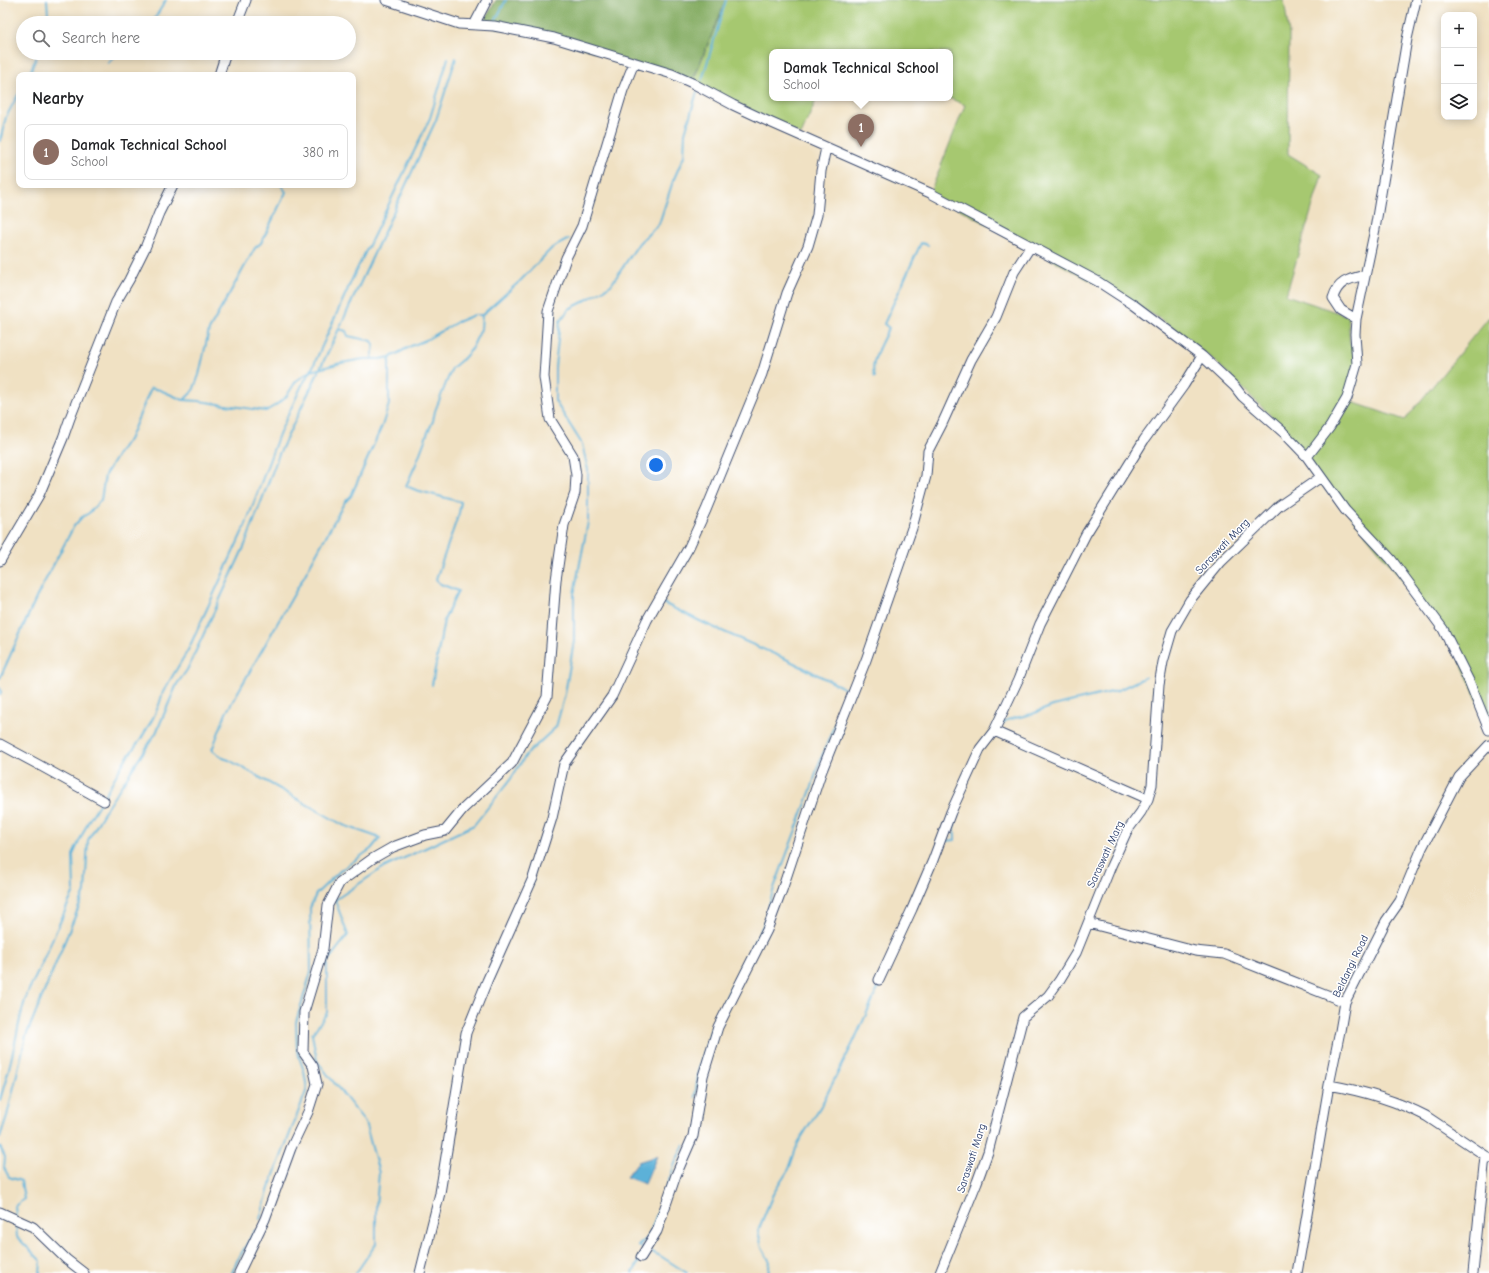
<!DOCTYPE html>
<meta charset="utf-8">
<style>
:root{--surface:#fff;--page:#f6f6f6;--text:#202124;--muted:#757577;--line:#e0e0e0;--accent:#1a73e8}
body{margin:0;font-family:"Comic Neue",sans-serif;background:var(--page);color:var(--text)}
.controls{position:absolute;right:12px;top:12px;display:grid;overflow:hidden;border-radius:8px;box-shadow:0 2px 10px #0003}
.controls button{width:36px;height:36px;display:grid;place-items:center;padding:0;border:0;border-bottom:1px solid var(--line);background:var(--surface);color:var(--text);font:20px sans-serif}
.you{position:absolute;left:656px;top:465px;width:14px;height:14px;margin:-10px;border:3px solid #fff;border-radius:50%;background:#1a73e8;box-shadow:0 0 0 6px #1a73e833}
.badge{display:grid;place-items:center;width:26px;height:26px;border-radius:50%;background:var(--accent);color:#fff;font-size:13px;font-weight:700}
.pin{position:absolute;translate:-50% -33px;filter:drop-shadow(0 1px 2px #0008)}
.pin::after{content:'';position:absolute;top:21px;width:14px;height:12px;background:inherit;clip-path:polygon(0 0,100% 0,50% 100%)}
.popup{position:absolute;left:769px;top:49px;width:184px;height:52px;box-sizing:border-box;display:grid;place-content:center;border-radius:8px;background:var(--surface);filter:drop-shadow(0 1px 3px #0005);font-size:13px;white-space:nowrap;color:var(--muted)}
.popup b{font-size:15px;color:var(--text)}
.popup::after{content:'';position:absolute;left:50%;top:100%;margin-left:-8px;border:8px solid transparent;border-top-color:var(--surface)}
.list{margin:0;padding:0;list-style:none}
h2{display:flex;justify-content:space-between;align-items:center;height:52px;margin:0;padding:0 16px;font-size:17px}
h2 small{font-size:13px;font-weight:400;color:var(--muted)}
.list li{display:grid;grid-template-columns:26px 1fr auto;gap:12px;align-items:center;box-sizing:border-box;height:56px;margin:0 8px 8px;padding:0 8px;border:1px solid var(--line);border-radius:8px}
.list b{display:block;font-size:15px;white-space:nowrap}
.list p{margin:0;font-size:13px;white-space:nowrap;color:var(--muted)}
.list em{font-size:13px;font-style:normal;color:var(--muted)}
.icon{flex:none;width:22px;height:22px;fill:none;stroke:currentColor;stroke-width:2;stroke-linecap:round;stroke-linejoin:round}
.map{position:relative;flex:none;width:1489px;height:1273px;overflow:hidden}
.search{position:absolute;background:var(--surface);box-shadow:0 2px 10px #0003;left:16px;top:16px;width:340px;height:44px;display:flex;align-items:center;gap:10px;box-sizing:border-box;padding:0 14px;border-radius:22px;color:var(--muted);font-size:15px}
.panel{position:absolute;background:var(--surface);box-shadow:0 2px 10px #0003;left:16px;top:72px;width:340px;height:116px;border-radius:8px}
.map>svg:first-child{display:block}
.green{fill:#a6c870;stroke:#607c67}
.forest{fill:#84ac62;stroke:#506e60}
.water{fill:#5bb1d8;stroke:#3b709b}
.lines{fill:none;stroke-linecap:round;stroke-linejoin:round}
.stream{stroke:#5bb1d8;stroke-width:2}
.minor-casing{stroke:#3b4a6d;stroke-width:11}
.minor{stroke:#fff;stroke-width:9}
.labels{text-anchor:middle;stroke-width:3;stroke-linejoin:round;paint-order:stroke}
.street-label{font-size:11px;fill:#1b2f5e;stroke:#fff}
</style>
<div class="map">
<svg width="1489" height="1273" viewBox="0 0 1489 1273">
<rect width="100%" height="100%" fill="#fff"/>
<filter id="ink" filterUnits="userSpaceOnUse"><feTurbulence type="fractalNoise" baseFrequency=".025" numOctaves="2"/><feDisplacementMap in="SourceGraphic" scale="8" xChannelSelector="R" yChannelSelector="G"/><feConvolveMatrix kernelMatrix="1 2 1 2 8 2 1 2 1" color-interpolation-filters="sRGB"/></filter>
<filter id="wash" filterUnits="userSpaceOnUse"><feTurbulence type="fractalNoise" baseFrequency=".012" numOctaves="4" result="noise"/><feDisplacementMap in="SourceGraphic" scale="16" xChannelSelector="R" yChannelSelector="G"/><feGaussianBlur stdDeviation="0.9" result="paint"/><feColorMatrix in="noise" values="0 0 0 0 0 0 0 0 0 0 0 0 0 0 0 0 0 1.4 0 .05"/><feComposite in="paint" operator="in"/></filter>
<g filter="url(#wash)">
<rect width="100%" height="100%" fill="#f0e1c3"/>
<!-- green -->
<path class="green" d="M 726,0 L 1284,0 L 1289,34 L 1288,154 L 1322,175 L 1286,295 L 1348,316 L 1350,345 L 1362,349 L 1349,401 L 1405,420 L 1489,317 L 1489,727 L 1452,642 L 1271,416 L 1215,361 L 1159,318 L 930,193 L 965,105 L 949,98 L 950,98 L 950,52 L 772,52 L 772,98 L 817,98 L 801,135 L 693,82 Z"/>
<!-- forest -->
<path class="forest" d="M 496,0 L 726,0 L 692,82 L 554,39 L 482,25 Z"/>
<!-- water -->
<path class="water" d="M 657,1156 L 645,1184 L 626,1177 L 638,1162 Z"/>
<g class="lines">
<!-- stream -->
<path class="stream" d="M 47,0 L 48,14 L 47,23
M 496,19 L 506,0
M 152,23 L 166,0
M 108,63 L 118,53
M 29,75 L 38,53
M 702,80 L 726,0
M 0,141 L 6,117 L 19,93
M 372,358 L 374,345 L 372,341 L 348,336 L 346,331 L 339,329 L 436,120 L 456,58
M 875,377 C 868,365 883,339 889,328 L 884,324 L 921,243 L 928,245
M 184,400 L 193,391 L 199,375 L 209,330 L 255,248 L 261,243 L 286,192 L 281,185
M 661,602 L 706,624 L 788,660 L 840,686 L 848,691 L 818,766 L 812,787 L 774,888 L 763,926 L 741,966 L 711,1030 L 699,1068 L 695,1097
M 0,678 L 37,596 L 74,526 L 82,517 L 89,513 L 101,500 L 105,475 L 123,446 L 129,440 L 151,388 L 160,390 L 183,400 L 199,401 L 266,411 L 276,405 L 286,397 L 296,381 L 311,371 L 341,363 L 364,359 L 380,359 L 391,357 L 411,346 L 426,340 L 457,322 L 474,315 L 482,315 L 520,281 L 552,248 L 569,239
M 432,685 L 444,620 L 458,591 L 438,583 L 436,579 L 459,513 L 461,502 L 416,490 L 406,486 L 416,464 L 428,432 L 433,421 L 435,411 L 452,368 L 464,358 L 471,350 L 481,329 L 482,315
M 0,688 L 1,692 L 0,695
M 1002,724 L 1007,720 L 1032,714 L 1053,706 L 1116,691 L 1146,677
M 103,798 L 125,760 L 141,739 L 152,720 L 159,705 L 163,692 L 188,650 L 246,524 L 279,434 L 302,385 L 311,371 L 354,275 L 376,231 L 430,118 L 448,58
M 943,841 L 955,840 L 954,815
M 0,1100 C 6,1081 11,1062 15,1043 C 20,1020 23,998 35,978 L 74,891 L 73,855 L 89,820 L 101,801
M 0,1137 L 7,1116 L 26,1036 L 85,892 L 88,840 L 106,809 L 156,733 L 177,684 L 187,670 L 245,545 L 279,454 L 339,329
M 0,1147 L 5,1157 L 4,1168 L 9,1177 L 21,1181 L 24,1199 L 15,1206 L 16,1216
M 260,1219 L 269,1188 L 307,1089 L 304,1071 L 297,1051 L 296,1022 L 311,972 L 310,908 L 316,894 L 341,870 L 371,849 L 380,838 L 343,825 L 229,760 L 223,758 L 212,750 L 226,713 L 302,580 L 344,503 L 351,496 L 382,426 L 389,404 L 389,363 L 391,357
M 16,1222 L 17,1237 L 41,1261 L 40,1273
M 644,1248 L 638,1246 L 649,1236 L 676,1161 L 684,1145
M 648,1250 L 662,1257 L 687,1273
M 232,1273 L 237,1261 L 255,1230
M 356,1273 L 376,1244 L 376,1206 L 379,1173 L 365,1122 L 317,1061 L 312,1034 L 327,1013 L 327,962 L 348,935 L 335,900 L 381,869 L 474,825 L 510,780 L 526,755 L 556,727 L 565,694 L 574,641 L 574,594 L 588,522 L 588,470 L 582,444 L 555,401 L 555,367 L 560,321 L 569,309 L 583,302 L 611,285 L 639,243 L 659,224 L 673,181 L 684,156 L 685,133 L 697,92
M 633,1273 L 640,1259
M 768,1273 L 770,1262 L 762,1248 L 758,1231 L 773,1194 L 789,1169 L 798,1143 L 822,1104 L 853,1043 L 881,982"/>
</g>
</g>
<g filter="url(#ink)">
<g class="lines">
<!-- minor casing -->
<g class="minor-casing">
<path id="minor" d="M 386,0 L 459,24 L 494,26 L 554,38 L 672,74 L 692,83 L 733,105 L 765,120 L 930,193 L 1097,281 L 1134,305 L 1202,356 L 1235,387 L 1242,396 L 1283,432 L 1307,457 L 1345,510 L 1391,559 L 1443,629 L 1469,681 L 1489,730
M 237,23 L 246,0
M 474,25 L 487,0
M 219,75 L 226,53
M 1356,319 L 1341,310 L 1333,298 C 1338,281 1349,279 1365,275
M 1307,457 L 1330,427 L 1347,398 L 1357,364 L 1355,334 L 1356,319 L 1375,229 L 1407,39 L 1416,0
M 0,561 L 39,495 L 63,438 L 70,418 L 116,302 L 129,280 L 145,248 L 159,213 L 173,185
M 994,731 L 1148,799
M 0,744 L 39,765 L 104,801
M 1088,923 L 1195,951 L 1224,954 L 1345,1002
M 879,980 L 912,909 L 933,860 L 951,812 L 980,749 L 994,731 L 1018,680 L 1040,624 L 1086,534 L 1144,440 L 1184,385 L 1202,356
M 1329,1085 C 1363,1091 1395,1100 1426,1116 L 1489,1158
M 0,1212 L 33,1227 L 66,1259 L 84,1273
M 641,1257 L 657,1231 L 676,1175 L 693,1136 L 703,1076 L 718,1027 L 767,930 L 782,890 L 821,773 L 866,660 L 912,528 L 926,476 L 928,451 L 942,424 L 971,360 L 996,317 L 1014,272 L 1031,246
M 239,1273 L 265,1219 L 291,1148 L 308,1112 L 317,1084 L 313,1066 L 303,1052 L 304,1012 L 323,949 L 328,905 L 340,882 L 372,859 L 393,847 L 425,835 L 445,831 L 463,809 L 512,763 L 547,697 L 556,580 L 564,525 L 575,493 L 576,475 L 573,456 L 550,419 L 544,377 L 548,311 L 566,258 L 582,226 L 623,90 L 634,63
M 420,1273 L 440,1193 L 466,1033 L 487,981 L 533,878 L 552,818 L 564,764 L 612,696 L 647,620 L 689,547 L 706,510 L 762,374 L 787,293 L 808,246 L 817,215 L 821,171 L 826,148
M 940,1273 L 977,1182 L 988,1152 L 1023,1017 L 1048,996 L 1059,981 L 1076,953 L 1111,866 L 1127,831 L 1141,812 L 1148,799 L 1152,785 L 1159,685 L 1163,662 L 1172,631 L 1190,600 L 1221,562 L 1279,506 L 1321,477
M 1297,1273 L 1329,1085 L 1340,1031 L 1345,1002 L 1386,921 L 1400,901 L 1422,848 L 1459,777 L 1489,745
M 1473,1273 L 1485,1156"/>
</g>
<!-- minor -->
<use href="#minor" class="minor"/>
</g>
</g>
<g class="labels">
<!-- street labels -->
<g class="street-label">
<text transform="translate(1222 546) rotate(-46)" y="4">Saraswati Marg</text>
<text transform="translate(1105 854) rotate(-65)" y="4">Saraswati Marg</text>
<text transform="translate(1350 966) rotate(-64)" y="4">Beldangi Road</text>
<text transform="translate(971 1158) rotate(-72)" y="4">Saraswati Marg</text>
</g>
</g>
</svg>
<div class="controls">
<button>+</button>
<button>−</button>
<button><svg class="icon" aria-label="layers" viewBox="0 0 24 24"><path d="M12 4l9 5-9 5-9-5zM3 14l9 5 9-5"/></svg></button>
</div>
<div class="you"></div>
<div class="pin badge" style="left:861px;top:147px;background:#8d6e63">1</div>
<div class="popup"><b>Damak Technical School</b>School</div>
<div class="search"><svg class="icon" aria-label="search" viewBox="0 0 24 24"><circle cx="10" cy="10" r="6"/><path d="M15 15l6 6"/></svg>Search here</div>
<section class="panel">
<h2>Nearby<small></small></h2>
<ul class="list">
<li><span class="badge" style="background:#8d6e63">1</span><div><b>Damak Technical School</b><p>School</p></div><em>380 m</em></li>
</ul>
</section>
</div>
